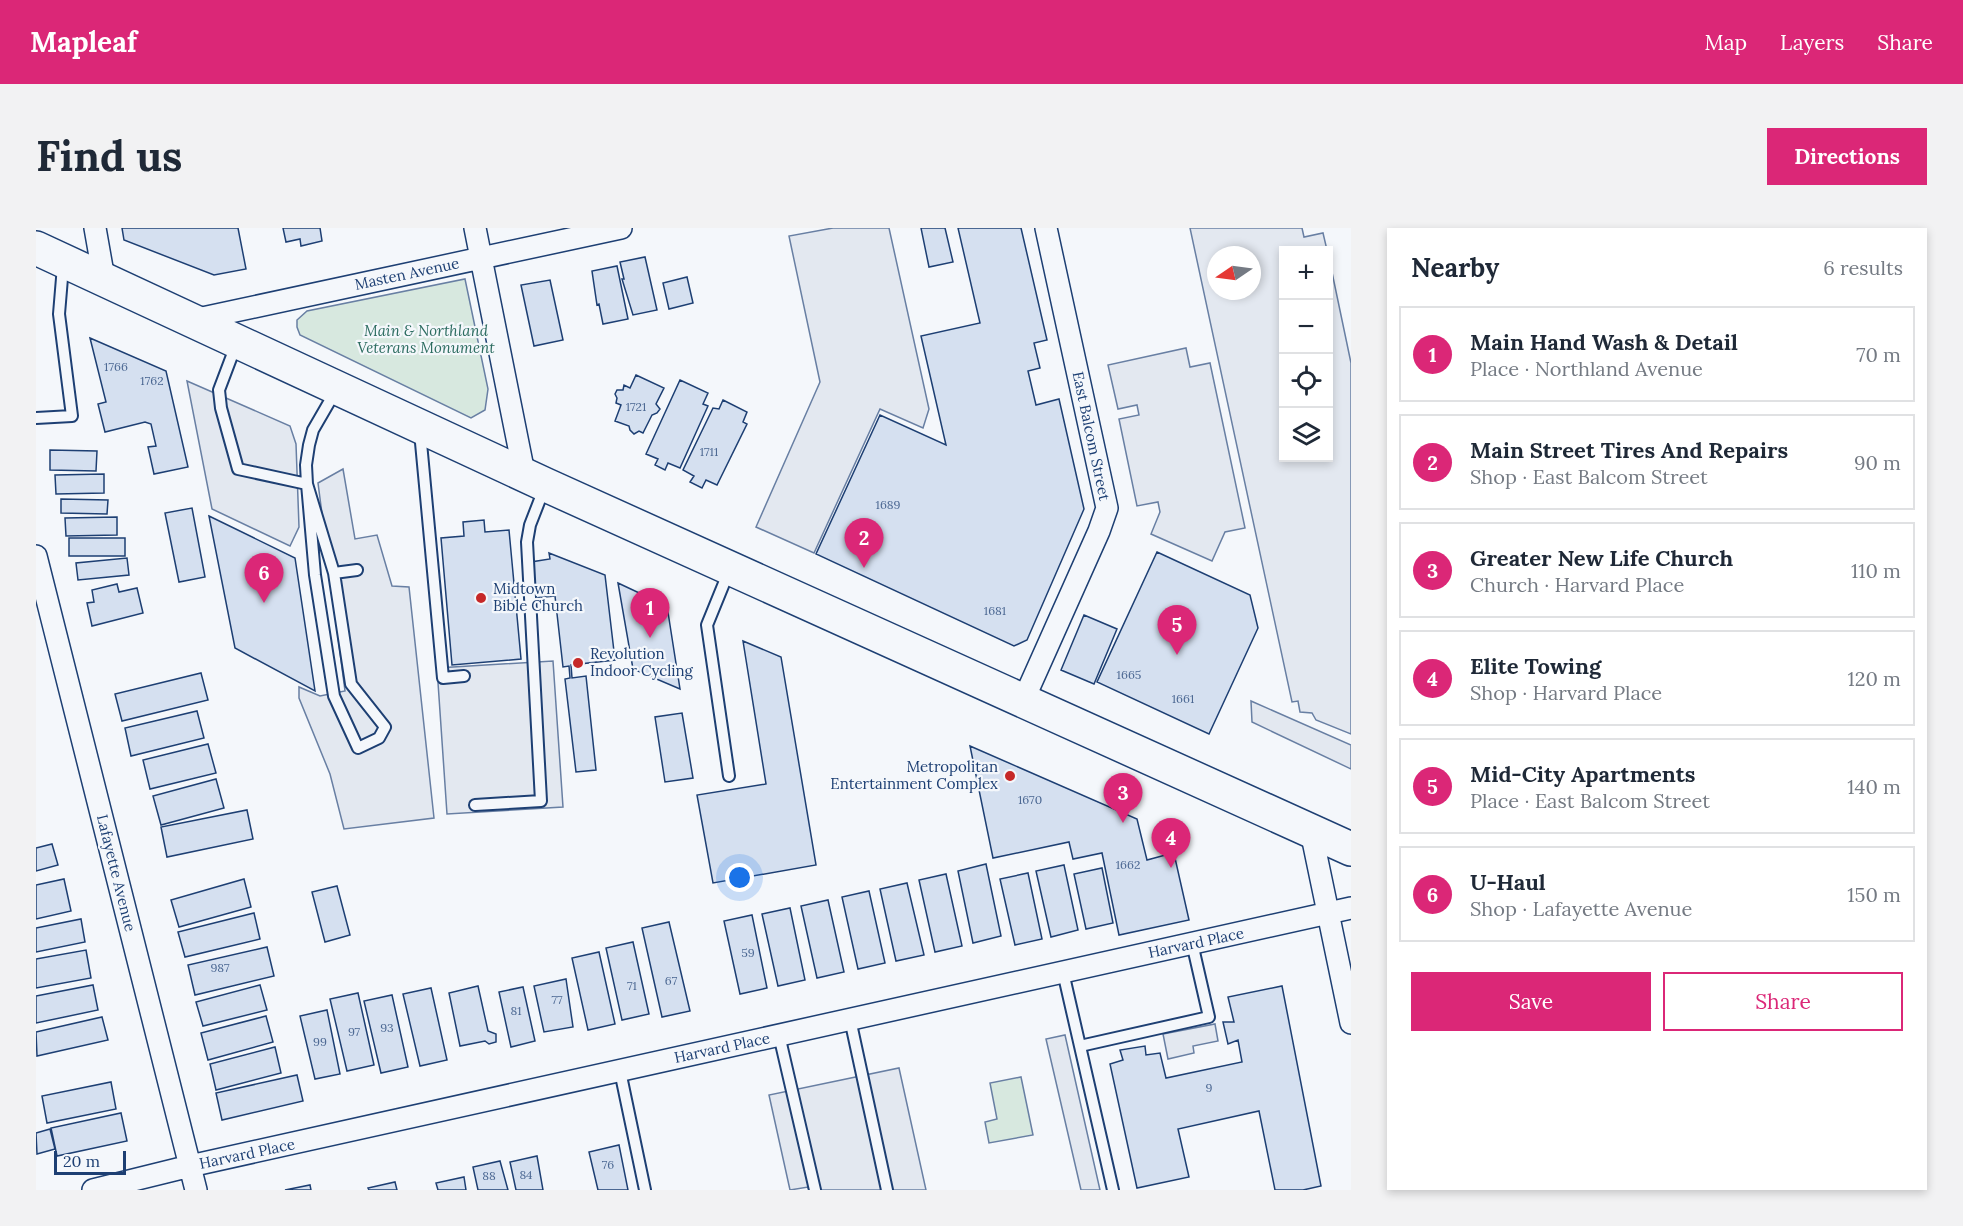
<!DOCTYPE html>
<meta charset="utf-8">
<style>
:root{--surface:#fff;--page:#f2f2f3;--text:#1f2937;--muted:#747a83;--line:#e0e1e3;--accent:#db2777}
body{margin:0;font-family:Lora,serif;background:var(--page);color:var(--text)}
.controls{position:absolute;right:18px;top:18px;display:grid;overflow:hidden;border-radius:0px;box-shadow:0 3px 9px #0003}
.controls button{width:54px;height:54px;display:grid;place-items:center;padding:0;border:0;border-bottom:2px solid var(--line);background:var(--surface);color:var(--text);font:30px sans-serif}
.compass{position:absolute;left:1171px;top:18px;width:54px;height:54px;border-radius:50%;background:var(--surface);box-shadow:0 3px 9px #0003;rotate:257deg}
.scale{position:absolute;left:18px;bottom:15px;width:72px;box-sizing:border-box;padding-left:6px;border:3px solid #1d3f73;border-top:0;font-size:16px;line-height:21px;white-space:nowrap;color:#1d3f73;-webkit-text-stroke:4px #f4f7fb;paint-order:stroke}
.you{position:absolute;left:704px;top:650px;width:21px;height:21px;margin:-15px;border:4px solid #fff;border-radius:50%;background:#1a73e8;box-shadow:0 0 0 9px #1a73e833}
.badge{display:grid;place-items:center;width:39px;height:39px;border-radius:50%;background:var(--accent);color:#fff;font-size:20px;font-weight:700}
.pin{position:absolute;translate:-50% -50px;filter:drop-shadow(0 2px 3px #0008)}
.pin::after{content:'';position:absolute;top:32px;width:21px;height:18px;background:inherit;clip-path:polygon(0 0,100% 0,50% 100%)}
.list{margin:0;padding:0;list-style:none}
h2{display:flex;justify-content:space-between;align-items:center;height:78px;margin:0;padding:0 24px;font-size:26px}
h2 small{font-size:20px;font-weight:400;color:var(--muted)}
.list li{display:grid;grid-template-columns:39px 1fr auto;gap:18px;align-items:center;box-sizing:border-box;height:96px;margin:0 12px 12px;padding:0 12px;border:2px solid var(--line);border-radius:0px}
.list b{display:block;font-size:22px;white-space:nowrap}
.list p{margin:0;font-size:20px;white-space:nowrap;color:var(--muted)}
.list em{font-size:20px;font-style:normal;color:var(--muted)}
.actions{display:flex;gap:12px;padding:18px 24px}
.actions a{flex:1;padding:14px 0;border:2px solid var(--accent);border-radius:0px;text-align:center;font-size:21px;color:var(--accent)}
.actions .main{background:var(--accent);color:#fff}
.icon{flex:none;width:33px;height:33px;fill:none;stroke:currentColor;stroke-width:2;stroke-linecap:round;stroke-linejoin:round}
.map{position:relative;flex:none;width:1315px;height:962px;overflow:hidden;border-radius:0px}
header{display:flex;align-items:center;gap:36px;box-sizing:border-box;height:84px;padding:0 30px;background:var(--accent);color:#fff}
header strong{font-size:28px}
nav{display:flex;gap:33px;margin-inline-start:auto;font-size:21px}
.intro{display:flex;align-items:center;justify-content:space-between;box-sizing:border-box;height:144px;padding:0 36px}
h1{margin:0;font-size:42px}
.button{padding:15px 27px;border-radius:0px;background:var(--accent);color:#fff;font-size:21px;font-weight:700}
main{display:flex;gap:36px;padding:0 36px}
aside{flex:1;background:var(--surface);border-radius:0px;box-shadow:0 3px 9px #0003}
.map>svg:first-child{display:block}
.green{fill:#d7e8df;stroke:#687fa3;stroke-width:1.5}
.parking{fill:#e3e8f0;stroke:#687fa3;stroke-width:1.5;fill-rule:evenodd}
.building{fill:#d5e0f0;stroke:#1d3f73;stroke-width:1.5}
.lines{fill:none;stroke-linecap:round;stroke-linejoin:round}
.service-casing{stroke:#1d3f73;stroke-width:14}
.minor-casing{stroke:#1d3f73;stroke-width:24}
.primary-casing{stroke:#1d3f73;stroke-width:36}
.service{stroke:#f4f7fb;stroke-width:10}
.minor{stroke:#f4f7fb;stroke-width:21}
.primary{stroke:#f4f7fb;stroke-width:33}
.poi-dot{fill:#c62828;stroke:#f4f7fb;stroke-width:2}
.labels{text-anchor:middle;stroke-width:4.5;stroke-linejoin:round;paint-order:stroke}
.number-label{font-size:12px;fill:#4b6792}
.street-label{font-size:15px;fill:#1d3f73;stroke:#f4f7fb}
.park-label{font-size:15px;font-style:italic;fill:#2c6c60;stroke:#f4f7fb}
.poi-label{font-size:15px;fill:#1d3f73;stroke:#f4f7fb;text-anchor:start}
</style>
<header>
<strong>Mapleaf</strong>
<nav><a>Map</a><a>Layers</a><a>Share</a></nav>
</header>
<div class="intro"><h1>Find us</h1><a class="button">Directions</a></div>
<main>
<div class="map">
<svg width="1315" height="962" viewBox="0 0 1315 962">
<rect width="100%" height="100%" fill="#f4f7fb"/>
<!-- green -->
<path class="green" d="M 429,51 L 452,161 L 449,182 L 435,190 L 264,107 L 261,99 L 261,92 L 271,83 Z
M 985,849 L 997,907 L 953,915 L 949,894 L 961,891 L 954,855 Z"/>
<!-- parking -->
<path class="parking" d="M 797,0 L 853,0 L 893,181 L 887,200 L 844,181 L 778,325 L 720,299 L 784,154 L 753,8 Z
M 1154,0 L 1266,0 L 1268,9 L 1287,5 L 1291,22 L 1248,22 L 1248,230 L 1292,230 L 1293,30 L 1315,135 L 1315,506 L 1280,492 L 1276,485 L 1264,484 L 1262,473 L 1256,474 ZM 1180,27 L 1216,27 L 1216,63 L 1180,63 Z
M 1150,120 L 1154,139 L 1174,135 L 1209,300 L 1189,304 L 1176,333 L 1115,306 L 1124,284 L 1122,274 L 1101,278 L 1083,191 L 1103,187 L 1101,177 L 1082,181 L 1072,137 Z
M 151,153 L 254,198 L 260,216 L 263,299 L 254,318 L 176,281 Z
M 307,241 L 319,311 L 341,307 L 356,358 L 373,359 L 398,590 L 308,601 L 294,546 L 263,470 L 263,459 L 284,468 L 309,463 L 282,255 Z
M 517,433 L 527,579 L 411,586 L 401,440 Z
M 1215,473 L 1315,517 L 1315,541 L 1216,494 Z
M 1179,796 L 1182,813 L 1157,818 L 1158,825 L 1132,831 L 1127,806 Z
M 1029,807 L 1064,962 L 1045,962 L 1010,811 Z
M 863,840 L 890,962 L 773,962 L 772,959 L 754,962 L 733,867 Z"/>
<!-- building -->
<path class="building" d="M 86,0 L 202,0 L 210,41 L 178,47 L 88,12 Z
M 247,0 L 284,0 L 286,13 L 265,18 L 264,11 L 250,14 Z
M 885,0 L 909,0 L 917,34 L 893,39 Z
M 922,0 L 985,0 L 1011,112 L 998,115 L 1004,140 L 992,143 L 1000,177 L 1023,171 L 1048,281 L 991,412 L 978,418 L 780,326 L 844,187 L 910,217 L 885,108 L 944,95 Z
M 609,29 L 621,82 L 597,87 L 586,51 L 588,51 L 584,34 Z
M 581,38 L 592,91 L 567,96 L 563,76 L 561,77 L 556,43 Z
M 651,49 L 657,75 L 633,81 L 627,55 Z
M 514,52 L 527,112 L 498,118 L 485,57 Z
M 54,110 L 130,143 L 152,239 L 118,246 L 112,219 L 120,218 L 115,196 L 109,194 L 69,204 L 62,176 L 70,174 Z
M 600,147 L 628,160 L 620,176 L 624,181 L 621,185 L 616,187 L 607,205 L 603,203 L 598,206 L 594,202 L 593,198 L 579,193 L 585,177 L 580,175 L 581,170 L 579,166 L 581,162 L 587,162 L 588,157 L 594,160 Z
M 644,152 L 672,165 L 667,176 L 672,178 L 644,240 L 632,235 L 629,242 L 619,237 L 622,231 L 610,226 Z
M 687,172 L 711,184 L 707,194 L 711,196 L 681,257 L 670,252 L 666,260 L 654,254 L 658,248 L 647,242 L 677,180 L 683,181 Z
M 14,222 L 61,223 L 60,243 L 14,242 Z
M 68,246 L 68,265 L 20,266 L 19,247 Z
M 25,271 L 72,272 L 71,286 L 25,285 Z
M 156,280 L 169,349 L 143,354 L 129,285 Z
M 173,288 L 259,330 L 279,463 L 199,420 Z
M 81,289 L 81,307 L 30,308 L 29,290 Z
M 448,292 L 449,304 L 473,302 L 485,431 L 416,437 L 405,310 L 428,308 L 427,294 Z
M 33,310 L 89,310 L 89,328 L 33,328 Z
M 1121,324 L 1214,367 L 1222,400 L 1173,506 L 1061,454 Z
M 513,325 L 569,347 L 579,432 L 535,437 L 536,450 L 550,448 L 560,542 L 540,544 L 529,451 L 534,450 L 533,438 L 527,439 L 519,368 L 499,370 L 495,334 L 514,331 Z
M 91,330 L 93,347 L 42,352 L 40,335 Z
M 582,355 L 631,378 L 644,461 L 597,441 Z
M 81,356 L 83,364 L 101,360 L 107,385 L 56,398 L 51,375 L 58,374 L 56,362 Z
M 1048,387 L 1081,401 L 1058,456 L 1025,442 Z
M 707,413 L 745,429 L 780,637 L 677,655 L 661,567 L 730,556 Z
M 165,445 L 172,472 L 86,493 L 79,466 Z
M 161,483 L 168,510 L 95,528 L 89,500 Z
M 646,485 L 657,550 L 629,554 L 619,489 Z
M 172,516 L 180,545 L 114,561 L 107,532 Z
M 934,518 L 1101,591 L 1111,632 L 1133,626 L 1139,630 L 1153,692 L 1083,707 L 1066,625 L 1037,631 L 1033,614 L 957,630 Z
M 180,551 L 188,580 L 125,597 L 117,568 Z
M 211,582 L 217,611 L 131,629 L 125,599 Z
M 16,616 L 22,637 L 0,643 L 0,620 Z
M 950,636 L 965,708 L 937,715 L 922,643 Z
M 1028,637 L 1042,702 L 1015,709 L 1000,643 Z
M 1066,640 L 1077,695 L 1050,701 L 1038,646 Z
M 992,645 L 1006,711 L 979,717 L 964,651 Z
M 910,646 L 926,718 L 899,724 L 883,652 Z
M 28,651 L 35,683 L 0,691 L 0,657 Z
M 208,651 L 215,679 L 143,699 L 135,672 Z
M 871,655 L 888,727 L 860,733 L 844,661 Z
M 301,658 L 314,707 L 289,714 L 276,664 Z
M 833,663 L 849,735 L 822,741 L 806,669 Z
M 792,672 L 808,744 L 781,750 L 765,678 Z
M 754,680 L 769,752 L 742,758 L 726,686 Z
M 218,685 L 224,711 L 149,729 L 142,704 Z
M 716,687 L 731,760 L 704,766 L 688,693 Z
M 45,691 L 49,714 L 0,724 L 0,700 Z
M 633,694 L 654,783 L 626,789 L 606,700 Z
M 597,714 L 613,786 L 586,792 L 570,720 Z
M 231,719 L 238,748 L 159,767 L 152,737 Z
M 50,722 L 55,750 L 0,760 L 0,731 Z
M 563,724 L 579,796 L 552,802 L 536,730 Z
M 530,751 L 537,799 L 508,804 L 498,758 Z
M 57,757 L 62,782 L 0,795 L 0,768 Z
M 224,757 L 231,782 L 167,798 L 160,774 Z
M 442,758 L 452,803 L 460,806 L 460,814 L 453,816 L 449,813 L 424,818 L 413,765 Z
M 1246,758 L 1285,958 L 1267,962 L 1239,962 L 1223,883 L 1142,901 L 1153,949 L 1101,960 L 1074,836 L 1087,832 L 1084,822 L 1109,818 L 1110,827 L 1124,825 L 1130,850 L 1206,834 L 1202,812 L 1192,816 L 1187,794 L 1198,794 L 1192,769 Z
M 487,759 L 499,813 L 475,819 L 463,764 Z
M 395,760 L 411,832 L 384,838 L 367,766 Z
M 322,765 L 338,837 L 311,843 L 294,771 Z
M 356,767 L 372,839 L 345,845 L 328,773 Z
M 291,782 L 304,846 L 279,851 L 264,788 Z
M 230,788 L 237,814 L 172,832 L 165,805 Z
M 66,789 L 72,812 L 1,828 L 0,804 Z
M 239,819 L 245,845 L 180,862 L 174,836 Z
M 261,847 L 267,873 L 186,892 L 180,865 Z
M 75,854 L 80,881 L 11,895 L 6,868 Z
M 85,885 L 91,913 L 21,928 L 15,900 Z
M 14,901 L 19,921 L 1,926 L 0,905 Z
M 583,917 L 592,962 L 562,962 L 553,924 Z
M 501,928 L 507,962 L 480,962 L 474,934 Z
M 464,933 L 472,962 L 442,962 L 437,939 Z
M 428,949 L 430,962 L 402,962 L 400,955 Z
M 359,954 L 361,962 L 333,962 L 332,960 Z
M 274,957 L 275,962 L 249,962 Z"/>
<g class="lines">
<!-- service casing -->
<g class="service-casing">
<path id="service" d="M 200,117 L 183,162 L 185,180 L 202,241 L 271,256
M 0,190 L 36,188 L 23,86 L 27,38
M 384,204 L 407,450 L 428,448
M 271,256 L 298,345 L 315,456 L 349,499 L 343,510 L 322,520 L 298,468 L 279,347 L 271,256 L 270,237 L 273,217 L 277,202 L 299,164
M 298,345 L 321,342
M 693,548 L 671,397 L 693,343
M 439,577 L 505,573 L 491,314 L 494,297 L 508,261
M 1027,744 L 1077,962
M 814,791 L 851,962
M 743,807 L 779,962
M 1044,818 L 1173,789 L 1156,715
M 584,843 L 609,962"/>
</g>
<!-- minor casing -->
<g class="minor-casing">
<path id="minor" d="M 59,0 L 68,51
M 439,0 L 488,245
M 157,92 L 585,0
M 0,328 L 160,962
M 987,473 L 1063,303 L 1071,280 L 1010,0
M 1275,603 L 1315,795
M 57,962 L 154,938 L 1315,680"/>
</g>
<!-- primary casing -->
<g class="primary-casing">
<path id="primary" d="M 0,20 L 510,257 L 1315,621"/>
</g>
<!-- service -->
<use href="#service" class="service"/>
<!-- minor -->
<use href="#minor" class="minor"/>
<!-- primary -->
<use href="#primary" class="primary"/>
</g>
<!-- markers -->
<g class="poi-dot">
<circle cx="445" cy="370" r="6"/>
<circle cx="542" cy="435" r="6"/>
<circle cx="974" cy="548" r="6"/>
</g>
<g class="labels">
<!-- number labels -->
<g class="number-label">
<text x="80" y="143">1766</text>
<text x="116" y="157">1762</text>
<text x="600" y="183">1721</text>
<text x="673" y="228">1711</text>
<text x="852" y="281">1689</text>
<text x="959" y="387">1681</text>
<text x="1093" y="451">1665</text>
<text x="1147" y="475">1661</text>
<text x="994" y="576">1670</text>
<text x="1092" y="641">1662</text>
<text x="712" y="729">59</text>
<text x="184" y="744">987</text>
<text x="635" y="757">67</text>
<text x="596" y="762">71</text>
<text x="521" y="776">77</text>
<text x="480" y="787">81</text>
<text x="351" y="804">93</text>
<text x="318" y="808">97</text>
<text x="284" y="818">99</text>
<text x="1173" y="864">9</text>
<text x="572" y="941">76</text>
<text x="490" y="951">84</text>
<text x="453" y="952">88</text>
</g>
<!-- street labels -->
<g class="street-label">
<text transform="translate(371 46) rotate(-12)" y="5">Masten Avenue</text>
<text transform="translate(1055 208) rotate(78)" y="5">East Balcom Street</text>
<text transform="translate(80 645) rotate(76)" y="5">Lafayette Avenue</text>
<text transform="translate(1160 715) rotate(-12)" y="5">Harvard Place</text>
<text transform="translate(686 820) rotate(-12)" y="5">Harvard Place</text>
<text transform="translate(211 926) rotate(-12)" y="5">Harvard Place</text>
</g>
<!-- park labels -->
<g class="park-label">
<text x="390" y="108">Main &amp; Northland<tspan x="390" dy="17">Veterans Monument</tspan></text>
</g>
<!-- poi labels -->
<g class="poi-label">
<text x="457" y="366">Midtown<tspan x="457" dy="17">Bible Church</tspan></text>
<text x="554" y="431">Revolution<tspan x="554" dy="17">Indoor Cycling</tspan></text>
<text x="962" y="544" text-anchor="end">Metropolitan<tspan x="962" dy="17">Entertainment Complex</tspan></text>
</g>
</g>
</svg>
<div class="controls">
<button>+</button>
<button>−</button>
<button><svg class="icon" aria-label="locate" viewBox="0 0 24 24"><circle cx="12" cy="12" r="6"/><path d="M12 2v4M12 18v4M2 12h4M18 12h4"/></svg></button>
<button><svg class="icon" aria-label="layers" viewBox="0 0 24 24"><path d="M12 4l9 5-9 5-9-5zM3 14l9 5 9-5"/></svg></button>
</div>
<svg class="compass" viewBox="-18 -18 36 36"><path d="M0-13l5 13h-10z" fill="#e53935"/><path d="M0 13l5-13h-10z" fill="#747a83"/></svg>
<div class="scale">20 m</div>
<div class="you"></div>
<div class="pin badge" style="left:614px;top:410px">1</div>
<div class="pin badge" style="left:828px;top:340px">2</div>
<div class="pin badge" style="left:1087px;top:595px">3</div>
<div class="pin badge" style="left:1135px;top:640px">4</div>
<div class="pin badge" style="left:1141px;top:427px">5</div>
<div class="pin badge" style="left:228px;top:375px">6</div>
</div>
<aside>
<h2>Nearby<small>6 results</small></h2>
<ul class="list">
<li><span class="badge">1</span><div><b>Main Hand Wash &amp; Detail</b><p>Place · Northland Avenue</p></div><em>70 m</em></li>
<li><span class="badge">2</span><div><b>Main Street Tires And Repairs</b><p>Shop · East Balcom Street</p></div><em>90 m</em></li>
<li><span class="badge">3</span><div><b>Greater New Life Church</b><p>Church · Harvard Place</p></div><em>110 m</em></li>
<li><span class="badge">4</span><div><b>Elite Towing</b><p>Shop · Harvard Place</p></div><em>120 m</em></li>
<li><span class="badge">5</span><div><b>Mid-City Apartments</b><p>Place · East Balcom Street</p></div><em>140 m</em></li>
<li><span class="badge">6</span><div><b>U-Haul</b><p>Shop · Lafayette Avenue</p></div><em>150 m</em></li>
</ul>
<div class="actions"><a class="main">Save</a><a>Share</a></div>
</aside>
</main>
